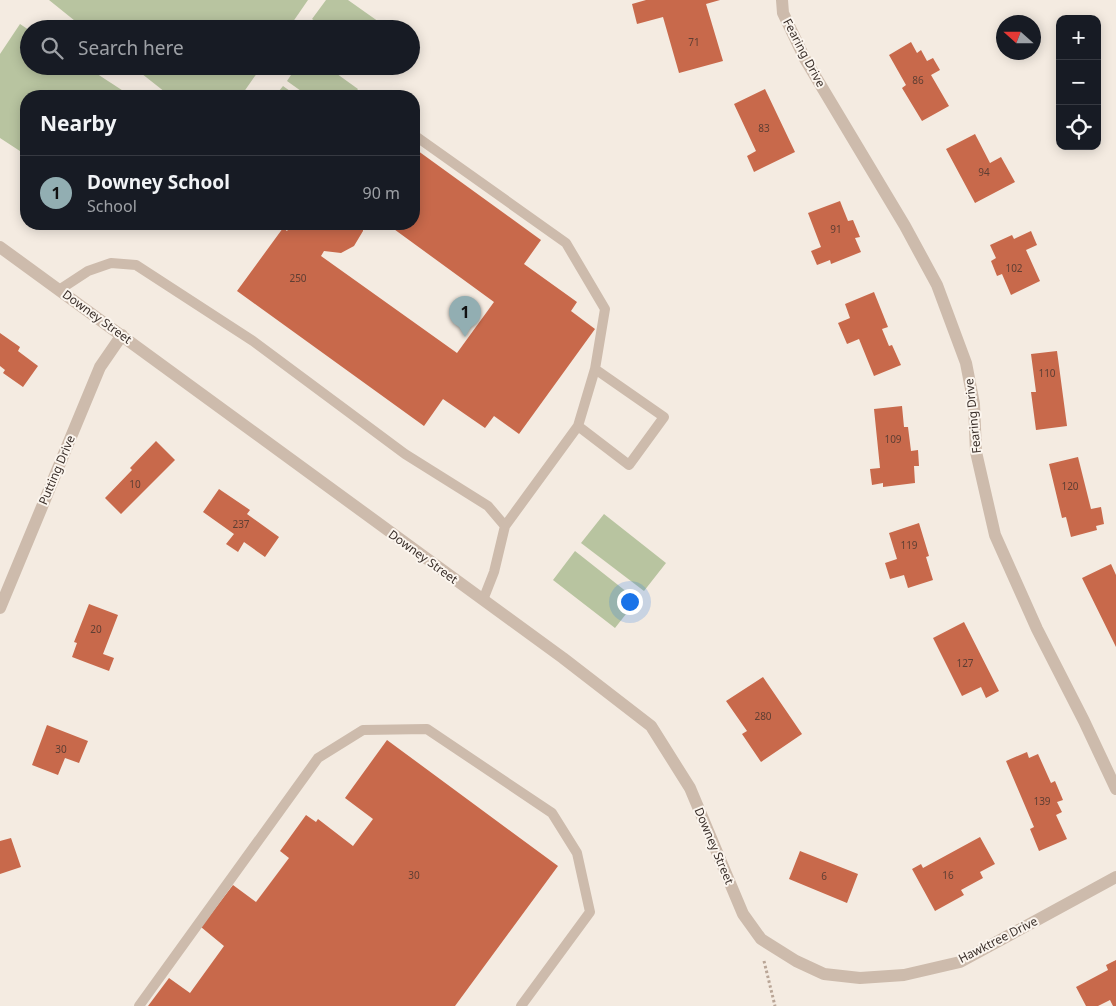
<!DOCTYPE html>
<meta charset="utf-8">
<style>
:root{--surface:#171b24;--page:#242831;--text:#f1f3f6;--muted:#9ea1a6;--line:#363941;--accent:#92aeb2}
body{margin:0;font-family:"Noto Sans",sans-serif;background:var(--page);color:var(--text)}
.controls{position:absolute;right:15px;top:15px;display:grid;overflow:hidden;border-radius:10px;box-shadow:0 2px 12px #0003}
.controls button{width:45px;height:45px;display:grid;place-items:center;padding:0;border:0;border-bottom:1px solid var(--line);background:var(--surface);color:var(--text);font:25px sans-serif}
.compass{position:absolute;left:996px;top:15px;width:45px;height:45px;border-radius:50%;background:var(--surface);box-shadow:0 2px 12px #0003;rotate:291deg}
.you{position:absolute;left:629px;top:601px;width:18px;height:18px;margin:-12px;border:4px solid #fff;border-radius:50%;background:#1a73e8;box-shadow:0 0 0 8px #1a73e833}
.badge{display:grid;place-items:center;width:32px;height:32px;border-radius:50%;background:var(--accent);color:#111;font-size:16px;font-weight:700}
.pin{position:absolute;translate:-50% -41px;filter:drop-shadow(0 1px 2px #0008)}
.pin::after{content:'';position:absolute;top:26px;width:18px;height:15px;background:inherit;clip-path:polygon(0 0,100% 0,50% 100%)}
.list{margin:0;padding:0;list-style:none}
h2{display:flex;justify-content:space-between;align-items:center;height:65px;margin:0;padding:0 20px;font-size:21px}
h2 small{font-size:16px;font-weight:400;color:var(--muted)}
.list li{display:grid;grid-template-columns:32px 1fr auto;gap:15px;align-items:center;box-sizing:border-box;height:75px;padding:0 20px;border-top:1px solid var(--line)}
.list b{display:block;font-size:19px;white-space:nowrap}
.list p{margin:0;font-size:16px;white-space:nowrap;color:var(--muted)}
.list em{font-size:16px;font-style:normal;color:var(--muted)}
.icon{flex:none;width:28px;height:28px;fill:none;stroke:currentColor;stroke-width:2;stroke-linecap:round;stroke-linejoin:round}
.map{position:relative;flex:none;width:1116px;height:1006px;overflow:hidden}
.search{position:absolute;background:var(--surface);box-shadow:0 2px 12px #0003;left:20px;top:20px;width:400px;height:55px;display:flex;align-items:center;gap:12px;box-sizing:border-box;padding:0 18px;border-radius:28px;color:var(--muted);font-size:19px}
.panel{position:absolute;background:var(--surface);box-shadow:0 2px 12px #0003;left:20px;top:90px;width:400px;height:140px;border-radius:20px}
.map>svg:first-child{display:block}
.green{fill:#b8c4a0}
.building{fill:#c8694b}
.lines{fill:none;stroke-linecap:round;stroke-linejoin:round}
.path{stroke:#b9a596;stroke-width:3;stroke-dasharray:2.5 2.5;stroke-linecap:butt}
.lane{stroke:#cdbbac;stroke-width:10}
.street{stroke:#cdbbac;stroke-width:12}
.labels{text-anchor:middle;stroke-width:4;stroke-linejoin:round;paint-order:stroke}
.number-label{font-size:10px;fill:#5e3e33}
.street-label{font-size:12px;fill:#3b302b;stroke:#fbf5ee}
</style>
<div class="map">
<svg width="1116" height="1006" viewBox="0 0 1116 1006">
<rect width="100%" height="100%" fill="#f4ebe1"/>
<!-- green -->
<path class="green" d="M 49,0 L 308,0 L 288,29 L 85,29 Z
M 326,0 L 348,0 L 389,29 L 326,29 L 312,19 Z
M 20,24 L 29,30 L 29,66 L 85,66 L 131,96 L 26,96 L 26,155 L 0,138 L 0,54 Z
M 132,66 L 262,66 L 241,96 L 170,96 Z
M 297,66 L 326,66 L 358,89 L 353,96 L 308,96 L 287,81 Z
M 283,86 L 297,96 L 275,96 Z
M 604,514 L 666,563 L 644,591 L 581,543 Z
M 575,551 L 637,600 L 615,628 L 553,580 Z"/>
<!-- building -->
<path class="building" d="M 646,0 L 720,0 L 706,4 L 723,61 L 679,73 L 663,17 L 637,24 L 632,4 Z
M 911,42 L 917,53 L 921,50 L 927,61 L 933,58 L 940,70 L 931,75 L 949,106 L 922,121 L 902,88 L 906,85 L 889,55 Z
M 765,89 L 795,152 L 754,172 L 747,156 L 756,151 L 734,104 Z
M 975,134 L 990,163 L 1001,157 L 1015,182 L 975,203 L 946,149 Z
M 414,148 L 541,240 L 524,264 L 577,302 L 571,311 L 595,329 L 519,434 L 494,416 L 485,428 L 443,399 L 424,426 L 237,291 L 283,228 L 287,231 L 290,227 L 285,224 L 363,224 L 363,231 L 354,246 L 341,253 L 324,251 L 321,256 L 457,353 L 494,302 L 387,224 L 414,224 Z
M 840,201 L 848,221 L 853,220 L 860,237 L 855,238 L 861,252 L 831,264 L 830,260 L 817,265 L 811,251 L 821,247 L 808,213 Z
M 1031,231 L 1037,245 L 1026,250 L 1040,281 L 1011,295 L 1002,274 L 997,276 L 991,261 L 996,258 L 990,245 L 1012,235 L 1014,239 Z
M 874,292 L 888,327 L 882,329 L 889,346 L 892,345 L 901,365 L 874,376 L 859,339 L 847,344 L 838,323 L 850,318 L 845,304 Z
M 0,333 L 20,347 L 18,351 L 38,366 L 23,387 L 3,373 L 5,370 L 0,366 Z
M 1057,351 L 1067,426 L 1036,430 L 1031,392 L 1036,392 L 1031,354 Z
M 902,406 L 904,427 L 908,427 L 911,451 L 918,450 L 919,466 L 914,466 L 915,483 L 883,487 L 883,483 L 872,485 L 870,469 L 880,468 L 874,409 Z
M 156,441 L 175,460 L 121,514 L 105,498 L 132,470 L 130,468 Z
M 1078,457 L 1091,509 L 1101,507 L 1104,524 L 1096,526 L 1097,530 L 1071,537 L 1066,517 L 1062,518 L 1049,464 Z
M 219,489 L 250,510 L 247,514 L 279,537 L 265,557 L 244,542 L 238,552 L 226,544 L 234,534 L 203,512 Z
M 919,523 L 929,556 L 926,557 L 933,580 L 908,588 L 904,575 L 890,579 L 885,563 L 897,559 L 889,533 Z
M 1111,564 L 1116,575 L 1116,647 L 1082,578 Z
M 89,604 L 118,615 L 103,654 L 114,658 L 109,671 L 72,657 L 77,643 L 74,642 Z
M 964,622 L 999,691 L 986,698 L 981,687 L 962,696 L 933,638 Z
M 763,677 L 802,734 L 761,762 L 742,734 L 747,731 L 726,701 Z
M 47,725 L 88,741 L 79,763 L 65,758 L 58,775 L 32,765 Z
M 387,740 L 558,866 L 455,1006 L 148,1006 L 169,978 L 190,993 L 224,946 L 201,927 L 233,885 L 256,902 L 289,858 L 280,851 L 306,815 L 316,822 L 318,819 L 353,846 L 373,819 L 345,798 Z
M 1027,752 L 1029,758 L 1038,754 L 1051,783 L 1055,781 L 1063,800 L 1057,802 L 1062,812 L 1056,815 L 1067,839 L 1039,851 L 1030,829 L 1034,827 L 1006,761 Z
M 980,837 L 995,864 L 980,872 L 983,878 L 961,890 L 964,895 L 935,911 L 912,869 L 921,864 L 923,868 Z
M 11,838 L 21,867 L 0,874 L 0,841 Z
M 800,851 L 858,874 L 847,903 L 789,879 Z
M 1116,960 L 1116,1006 L 1113,1006 L 1110,1000 L 1098,1006 L 1086,1006 L 1076,987 L 1108,970 L 1106,965 Z"/>
<g class="lines">
<!-- path -->
<path class="path" d="M 764,961 L 775,1006"/>
<!-- lane -->
<path class="lane" d="M 414,135 L 566,243 L 605,309 L 595,369 L 578,426 L 505,526
M 59,290 L 88,271 L 111,263 L 136,265 L 253,341 L 405,454 L 488,506 L 505,526 L 494,572 L 483,600
M 578,426 L 629,465 L 664,417 L 595,369
M 139,1006 L 318,758 L 363,730 L 427,729 L 552,813 L 577,853 L 590,912 L 521,1006"/>
<!-- street -->
<path class="street" d="M 782,0 L 783,13 L 805,59 L 905,226 L 937,285 L 966,363 L 974,404 L 976,452 L 995,535 L 1037,629 L 1084,721 L 1116,789
M 0,247 L 563,658 L 651,726 L 690,788 L 743,914 L 761,939 L 796,961 L 824,974 L 860,978 L 904,975 L 960,962 L 1116,877
M 0,608 L 100,367 L 122,335"/>
</g>
<g class="labels">
<!-- number labels -->
<g class="number-label">
<text x="694" y="46">71</text>
<text x="918" y="84">86</text>
<text x="764" y="132">83</text>
<text x="984" y="176">94</text>
<text x="836" y="233">91</text>
<text x="1014" y="272">102</text>
<text x="298" y="282">250</text>
<text x="1047" y="377">110</text>
<text x="893" y="443">109</text>
<text x="135" y="488">10</text>
<text x="1070" y="490">120</text>
<text x="241" y="528">237</text>
<text x="909" y="549">119</text>
<text x="96" y="633">20</text>
<text x="965" y="667">127</text>
<text x="763" y="720">280</text>
<text x="61" y="753">30</text>
<text x="1042" y="805">139</text>
<text x="414" y="879">30</text>
<text x="948" y="879">16</text>
<text x="824" y="880">6</text>
</g>
<!-- street labels -->
<g class="street-label">
<text transform="translate(804 53) rotate(62)" y="4">Fearing Drive</text>
<text transform="translate(97 317) rotate(36)" y="4">Downey Street</text>
<text transform="translate(973 416) rotate(-96)" y="4">Fearing Drive</text>
<text transform="translate(57 470) rotate(-67)" y="4">Putting Drive</text>
<text transform="translate(423 557) rotate(36)" y="4">Downey Street</text>
<text transform="translate(714 846) rotate(67)" y="4">Downey Street</text>
<text transform="translate(998 940) rotate(-27)" y="4">Hawktree Drive</text>
</g>
</g>
</svg>
<div class="controls">
<button>+</button>
<button>−</button>
<button><svg class="icon" aria-label="locate" viewBox="0 0 24 24"><circle cx="12" cy="12" r="6"/><path d="M12 2v4M12 18v4M2 12h4M18 12h4"/></svg></button>
</div>
<svg class="compass" viewBox="-18 -18 36 36"><path d="M0-13l5 13h-10z" fill="#e53935"/><path d="M0 13l5-13h-10z" fill="#9ea1a6"/></svg>
<div class="you"></div>
<div class="pin badge" style="left:465px;top:337px">1</div>
<div class="search"><svg class="icon" aria-label="search" viewBox="0 0 24 24"><circle cx="10" cy="10" r="6"/><path d="M15 15l6 6"/></svg>Search here</div>
<section class="panel">
<h2>Nearby<small></small></h2>
<ul class="list">
<li><span class="badge">1</span><div><b>Downey School</b><p>School</p></div><em>90 m</em></li>
</ul>
</section>
</div>
